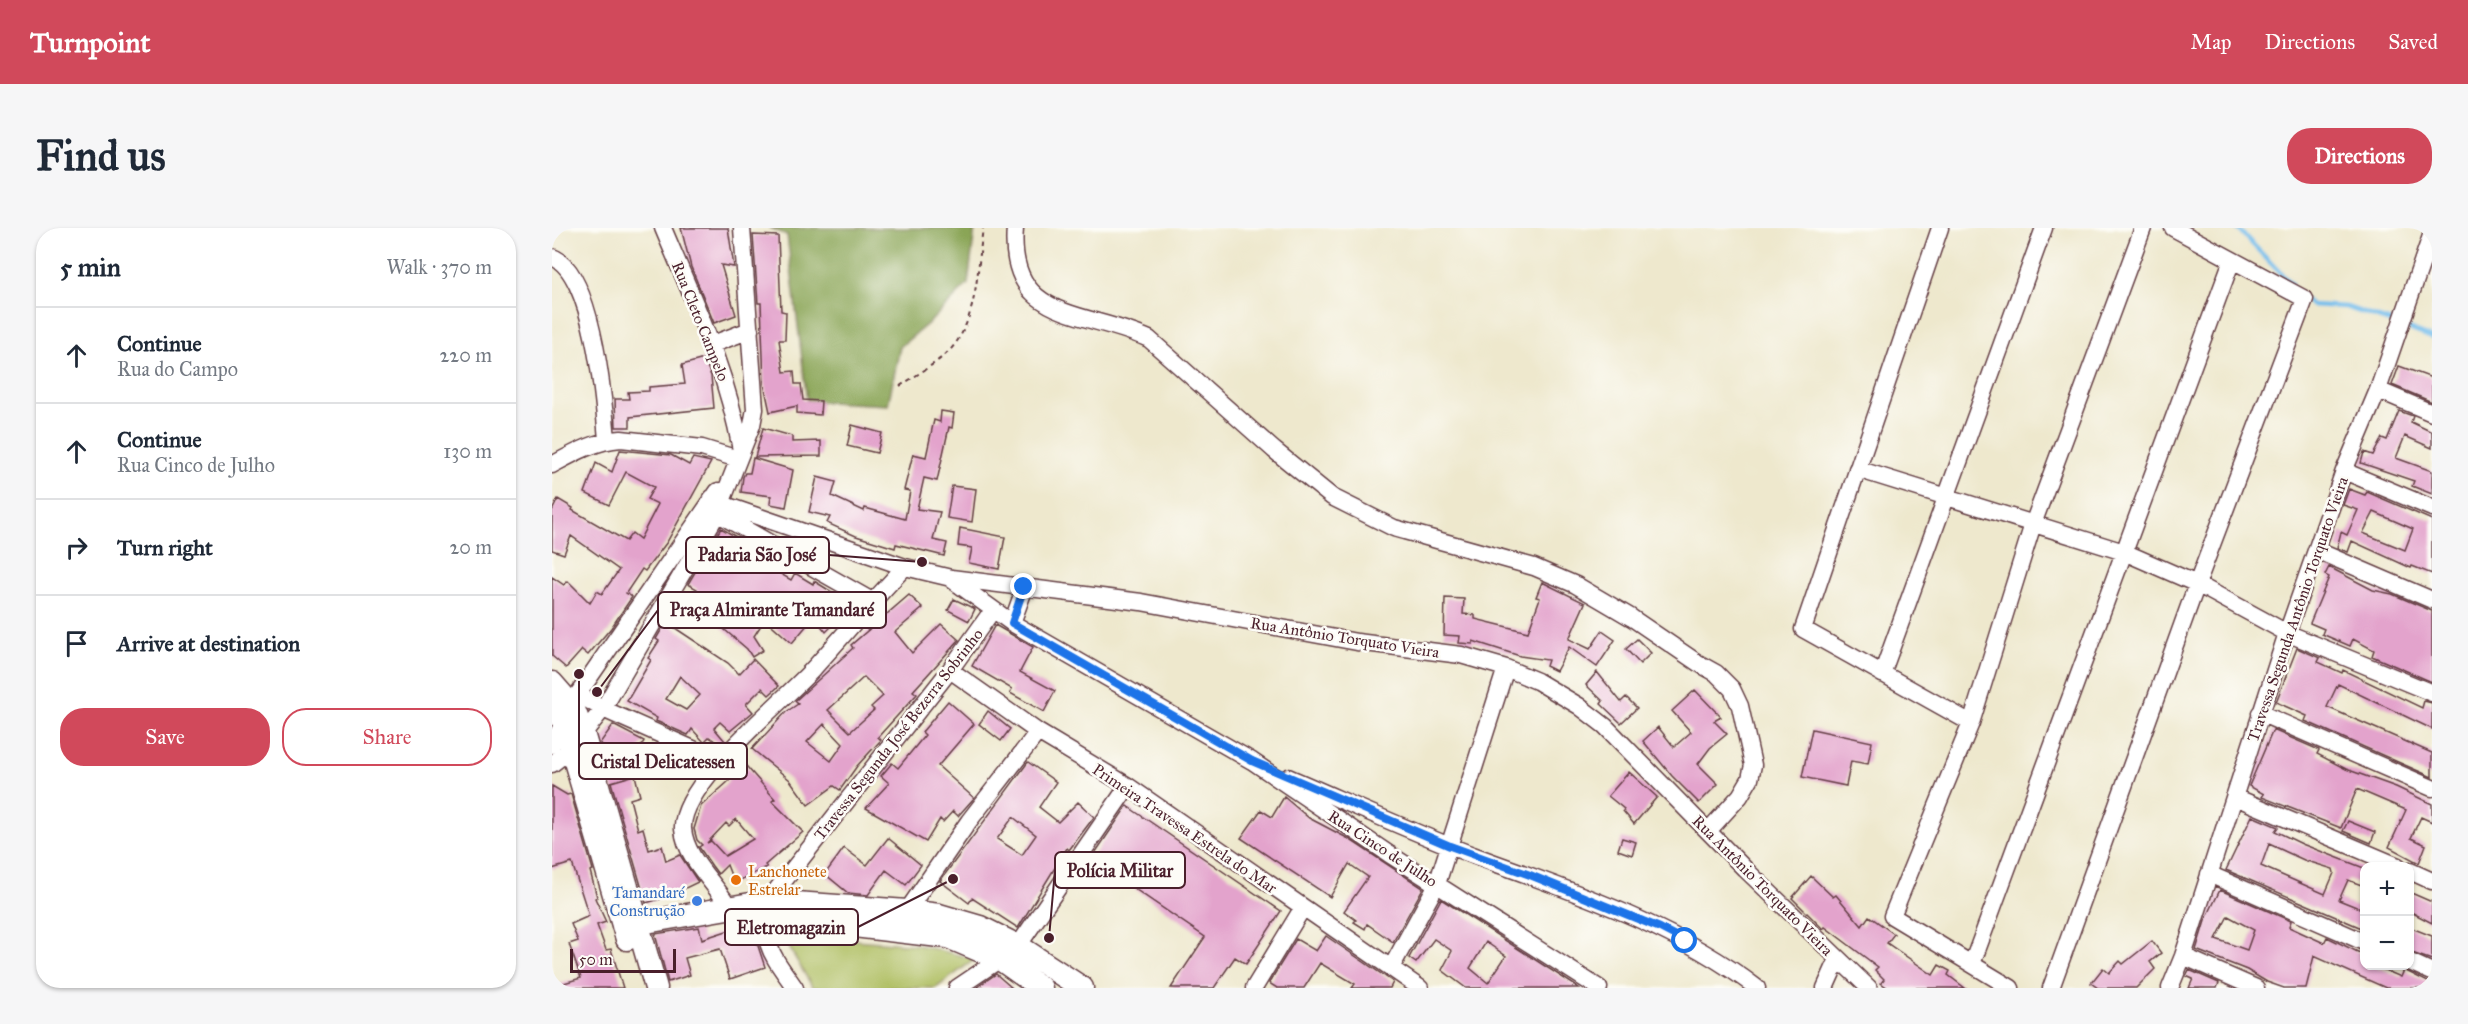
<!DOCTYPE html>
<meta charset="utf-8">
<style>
:root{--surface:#fff;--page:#f6f6f7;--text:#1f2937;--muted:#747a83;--line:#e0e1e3;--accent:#d1495b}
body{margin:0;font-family:"IM FELL Great Primer",serif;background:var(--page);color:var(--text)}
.controls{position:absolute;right:18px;bottom:18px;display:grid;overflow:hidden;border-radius:12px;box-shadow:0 2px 4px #0004}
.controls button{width:54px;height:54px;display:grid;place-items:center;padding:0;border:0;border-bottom:2px solid var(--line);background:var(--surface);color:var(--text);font:30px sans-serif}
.scale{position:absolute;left:18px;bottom:15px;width:106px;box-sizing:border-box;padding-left:6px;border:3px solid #4a1f2b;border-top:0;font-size:16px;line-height:21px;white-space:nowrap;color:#4a1f2b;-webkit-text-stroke:4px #fdfcf7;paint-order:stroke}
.stop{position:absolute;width:18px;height:18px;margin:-14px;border:4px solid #1a73e8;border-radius:50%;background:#fff}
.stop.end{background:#1a73e8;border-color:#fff;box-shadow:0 2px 6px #0008}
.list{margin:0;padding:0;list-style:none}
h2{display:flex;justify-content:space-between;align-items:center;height:78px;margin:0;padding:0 24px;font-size:26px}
h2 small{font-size:20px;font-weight:400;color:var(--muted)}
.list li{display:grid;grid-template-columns:39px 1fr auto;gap:18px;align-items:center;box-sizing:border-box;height:96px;padding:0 24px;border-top:2px solid var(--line)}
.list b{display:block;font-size:22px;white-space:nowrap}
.list p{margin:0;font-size:20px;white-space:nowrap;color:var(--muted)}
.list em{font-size:20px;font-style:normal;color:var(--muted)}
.actions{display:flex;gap:12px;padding:18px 24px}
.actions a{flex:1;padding:14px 0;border:2px solid var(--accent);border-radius:24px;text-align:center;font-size:21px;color:var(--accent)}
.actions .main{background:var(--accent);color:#fff}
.icon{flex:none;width:33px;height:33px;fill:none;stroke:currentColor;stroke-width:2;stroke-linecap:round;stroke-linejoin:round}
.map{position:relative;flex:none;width:1880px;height:760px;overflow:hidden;border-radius:24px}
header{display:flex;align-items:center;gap:36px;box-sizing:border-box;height:84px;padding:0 30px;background:var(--accent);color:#fff}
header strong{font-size:28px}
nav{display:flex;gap:33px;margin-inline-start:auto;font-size:21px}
.intro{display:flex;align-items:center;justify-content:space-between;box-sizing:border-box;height:144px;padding:0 36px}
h1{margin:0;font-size:42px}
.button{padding:15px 27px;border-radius:24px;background:var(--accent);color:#fff;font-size:21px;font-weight:700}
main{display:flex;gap:36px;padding:0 36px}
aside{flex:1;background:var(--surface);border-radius:24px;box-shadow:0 2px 4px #0004}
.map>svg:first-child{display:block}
.green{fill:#aebe61;stroke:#7c6e46;stroke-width:1.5}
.forest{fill:#8aa557;stroke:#6a6241;stroke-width:1.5}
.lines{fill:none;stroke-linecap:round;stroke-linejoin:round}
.stream{stroke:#73beed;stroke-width:4.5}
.building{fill:#e3a3cc;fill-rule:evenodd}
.minor-casing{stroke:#633d43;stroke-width:19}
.secondary-casing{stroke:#633d43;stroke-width:25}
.path{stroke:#633d43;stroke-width:2;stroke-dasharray:4.5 4.5;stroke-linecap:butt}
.minor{stroke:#fff;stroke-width:16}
.secondary{stroke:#fff;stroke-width:22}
.route{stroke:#1a73e8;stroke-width:8}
.food-dot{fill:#e8710a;stroke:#fdfcf7;stroke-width:2}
.shop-dot{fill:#3f7fe0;stroke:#fdfcf7;stroke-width:2}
.labels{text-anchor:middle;stroke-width:5;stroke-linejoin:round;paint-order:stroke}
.street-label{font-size:16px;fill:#4a1f2b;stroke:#fdfcf7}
.food-label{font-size:16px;fill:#c56008;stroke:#fdfcf7;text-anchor:start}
.shop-label{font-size:16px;fill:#366cbe;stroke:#fdfcf7;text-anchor:end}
.leader{fill:none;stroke:#4a1f2b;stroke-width:2}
.callout-dot{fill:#4a1f2b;stroke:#fdfcf7;stroke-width:2}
.callout{fill:#fdfcf7;stroke:#4a1f2b;stroke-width:2}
.callout-label{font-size:18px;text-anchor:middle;font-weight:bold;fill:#4a1f2b}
</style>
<header>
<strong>Turnpoint</strong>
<nav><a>Map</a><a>Directions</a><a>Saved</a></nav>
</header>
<div class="intro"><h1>Find us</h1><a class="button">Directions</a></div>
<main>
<aside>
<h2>5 min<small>Walk · 370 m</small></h2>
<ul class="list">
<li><svg class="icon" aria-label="ahead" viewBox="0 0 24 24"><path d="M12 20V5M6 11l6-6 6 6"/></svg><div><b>Continue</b><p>Rua do Campo</p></div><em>220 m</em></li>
<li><svg class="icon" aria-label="ahead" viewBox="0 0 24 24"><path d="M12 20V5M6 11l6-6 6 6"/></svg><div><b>Continue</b><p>Rua Cinco de Julho</p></div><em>130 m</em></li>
<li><svg class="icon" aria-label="right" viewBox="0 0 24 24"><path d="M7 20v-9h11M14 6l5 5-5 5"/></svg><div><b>Turn right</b></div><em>20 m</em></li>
<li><svg class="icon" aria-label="arrive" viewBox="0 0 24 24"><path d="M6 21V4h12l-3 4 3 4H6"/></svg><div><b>Arrive at destination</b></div></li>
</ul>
<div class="actions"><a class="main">Save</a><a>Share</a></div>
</aside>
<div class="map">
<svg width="1880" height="760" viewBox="0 0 1880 760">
<rect width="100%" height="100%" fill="#fdfcf7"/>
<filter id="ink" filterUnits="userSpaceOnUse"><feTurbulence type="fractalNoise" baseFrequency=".0167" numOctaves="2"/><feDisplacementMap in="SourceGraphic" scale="12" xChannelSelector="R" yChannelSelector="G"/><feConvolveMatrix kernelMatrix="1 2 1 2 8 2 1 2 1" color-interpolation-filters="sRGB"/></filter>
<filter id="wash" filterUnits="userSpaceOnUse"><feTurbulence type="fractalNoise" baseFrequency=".008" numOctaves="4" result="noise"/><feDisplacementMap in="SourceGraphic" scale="24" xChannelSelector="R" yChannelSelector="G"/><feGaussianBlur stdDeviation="1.35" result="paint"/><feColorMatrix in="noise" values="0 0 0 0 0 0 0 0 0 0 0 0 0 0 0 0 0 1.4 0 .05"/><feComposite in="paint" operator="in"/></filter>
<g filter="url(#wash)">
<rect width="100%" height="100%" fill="#eee8cd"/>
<!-- green -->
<path class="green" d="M 239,707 L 366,717 L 423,731 L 384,760 L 261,760 L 234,714 Z"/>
<!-- forest -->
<path class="forest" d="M 218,0 L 423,0 L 416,56 L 379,93 L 348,119 L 336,177 L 255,173 L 235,7 Z"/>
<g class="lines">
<!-- stream -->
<path class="stream" d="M 1685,0 L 1739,56
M 1755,73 L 1759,77 L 1794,79 L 1844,96
M 1852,99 L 1880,110"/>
</g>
<g id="blocks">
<!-- building -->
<path class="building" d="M 129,0 L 176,0 L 182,39 L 169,37 L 184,87 L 162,95 L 139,39 Z
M 201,7 L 226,8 L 229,83 L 234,84 L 233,112 L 227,112 L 232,144 L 242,143 L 243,156 L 249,156 L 251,172 L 269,173 L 268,187 L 245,185 L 245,178 L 218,184 L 212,156 L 209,75 L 206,75 Z
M 152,131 L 159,148 L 162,180 L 78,189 L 78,199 L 64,199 L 63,171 L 77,171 L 76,164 L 97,163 L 97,159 L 133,156 L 130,137 Z
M 1847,138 L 1880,150 L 1880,174 L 1840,157 Z
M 389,183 L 402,185 L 400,200 L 397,199 L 385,253 L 372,250 L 365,281 L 388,284 L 381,312 L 395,315 L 392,328 L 344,316 L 343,320 L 304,308 L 275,295 L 278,289 L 257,284 L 265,249 L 284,254 L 280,268 L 312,283 L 313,280 L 353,291 L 358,263 L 352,262 L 361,226 L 374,229 L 382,192 L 388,194 Z
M 1847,183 L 1861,188 L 1859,194 L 1880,204 L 1880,220 L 1853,208 L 1844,230 L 1880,243 L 1880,266 L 1860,258 L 1862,253 L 1809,235 L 1812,224 L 1821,227 L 1830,210 L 1835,212 Z
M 300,197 L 330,205 L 325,225 L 295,218 Z
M 211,200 L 240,208 L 240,214 L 269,213 L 269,228 L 203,229 Z
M 68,222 L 119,227 L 137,237 L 141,230 L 159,234 L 115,314 L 93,343 L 90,341 L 74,365 L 80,369 L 59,400 L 36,427 L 30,422 L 14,440 L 0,428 L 0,349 L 12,357 L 16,353 L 38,375 L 45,363 L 50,366 L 67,342 L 19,308 L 12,326 L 0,322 L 0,283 L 6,271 L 21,280 L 20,282 L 74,313 L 80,305 L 88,311 L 106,276 L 95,271 L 102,259 L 74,244 L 57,277 L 33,265 L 44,235 L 60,244 Z
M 201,230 L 241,242 L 234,279 L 218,276 L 219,268 L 189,264 L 191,249 L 193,245 L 198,245 Z
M 400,258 L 424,261 L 420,294 L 395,290 Z
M 1797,261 L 1813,267 L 1815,264 L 1880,292 L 1880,346 L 1860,338 L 1859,340 L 1800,313 L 1796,324 L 1785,320 L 1789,304 L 1795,307 L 1806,282 L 1791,277 ZM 1822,284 L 1861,301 L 1853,322 L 1811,305 Z
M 169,300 L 211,325 L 206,333 L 239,352 L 243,345 L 261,356 L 262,353 L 301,377 L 274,404 L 262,389 L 240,415 L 213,391 L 202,408 L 211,422 L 200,429 L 195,421 L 159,390 L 163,386 L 139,374 L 145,361 L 136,356 Z
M 408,300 L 453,309 L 447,341 L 417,335 L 420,320 L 406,318 Z
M 1777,339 L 1821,362 L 1840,366 L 1880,383 L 1880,454 L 1820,428 L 1822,422 L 1801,411 L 1798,418 L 1770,406 L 1772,401 L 1758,395 L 1777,349 L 1773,347 Z
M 990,354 L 1033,375 L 1017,411 L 1038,421 L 1050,403 L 1063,412 L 1045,439 L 1017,419 L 1004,443 L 994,438 L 996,432 L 968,428 L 921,413 L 921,416 L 907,415 L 908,408 L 892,407 L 893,370 L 912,371 L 911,386 L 923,387 L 923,391 L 976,404 L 988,370 L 984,369 Z
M 357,367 L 371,380 L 343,404 L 360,425 L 389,396 L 407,412 L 361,463 L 365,466 L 326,509 L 329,512 L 305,538 L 288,562 L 282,558 L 256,577 L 238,552 L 200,521 L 234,484 L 246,476 L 243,473 L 301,420 L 299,417 ZM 312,449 L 331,468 L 319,479 L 322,482 L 298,504 L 276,482 ZM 272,496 L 291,516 L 279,533 L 255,514 Z
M 402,371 L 423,381 L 417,393 L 396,382 Z
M 114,394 L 176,435 L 187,446 L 201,431 L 227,458 L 217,467 L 210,460 L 194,476 L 201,484 L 178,503 L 168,494 L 162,500 L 173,513 L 169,517 L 157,509 L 152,514 L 140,501 L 136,507 L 104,493 L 105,490 L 75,473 L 99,432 L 96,430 L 107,413 L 104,411 ZM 128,448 L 148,467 L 134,482 L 114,471 Z
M 443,397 L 481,419 L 468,444 L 503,463 L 492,484 L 458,465 L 460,461 L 420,438 Z
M 1085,411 L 1099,425 L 1088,436 L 1074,421 Z
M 1745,420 L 1768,430 L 1766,434 L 1790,445 L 1791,442 L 1870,480 L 1872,473 L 1880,475 L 1880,501 L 1786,456 L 1775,479 L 1880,525 L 1880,549 L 1753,493 L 1755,488 L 1724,474 Z
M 1045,444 L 1069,474 L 1074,469 L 1085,480 L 1069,495 L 1049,476 L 1051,473 L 1034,457 Z
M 1143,462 L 1169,489 L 1162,493 L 1175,506 L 1158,520 L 1146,536 L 1166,556 L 1147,575 L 1120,548 L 1091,513 L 1106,499 L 1122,519 L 1139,504 L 1120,483 Z
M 396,473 L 422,496 L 386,538 L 422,570 L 406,588 L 401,583 L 391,594 L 388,591 L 374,614 L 314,580 L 337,555 L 329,548 L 340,535 L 346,540 L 373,507 L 370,504 Z
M 436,483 L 458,501 L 449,513 L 427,496 Z
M 61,497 L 92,513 L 77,539 L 48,515 Z
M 1260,501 L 1320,514 L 1316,536 L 1299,533 L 1294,558 L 1250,549 Z
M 1721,502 L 1767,522 L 1765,526 L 1794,541 L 1844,559 L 1880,576 L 1880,594 L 1869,589 L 1859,610 L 1874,617 L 1867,635 L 1837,619 L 1854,582 L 1805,561 L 1789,600 L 1710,569 L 1712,566 L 1697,558 Z
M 188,531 L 223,571 L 220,573 L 251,604 L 213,637 L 215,639 L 182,655 L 175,637 L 166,646 L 160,638 L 147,619 L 150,617 L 145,612 L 142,601 L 149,578 L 177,553 L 171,547 ZM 184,591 L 201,611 L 173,628 L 159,613 L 155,615 L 174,595 L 177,598 Z
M 476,534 L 504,554 L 487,579 L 506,594 L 526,574 L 542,589 L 517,622 L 515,620 L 466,700 L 420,670 L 417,675 L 388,653 ZM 461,589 L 484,607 L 470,627 L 445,611 Z
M 1077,544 L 1105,569 L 1082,596 L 1071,583 L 1072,581 L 1056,568 Z
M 83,547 L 88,568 L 78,571 L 86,602 L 91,600 L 97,622 L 110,618 L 114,633 L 128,627 L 146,654 L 127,663 L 128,665 L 94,675 L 59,554 Z
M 0,558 L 15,567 L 19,566 L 41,642 L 38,643 L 45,669 L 43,670 L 54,694 L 45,697 L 54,722 L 59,721 L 71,760 L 5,760 L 5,757 L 29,750 L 17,716 L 26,713 L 19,696 L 37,688 L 20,635 L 0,641 Z
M 732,569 L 757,590 L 797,611 L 871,660 L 841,714 L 815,696 L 813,701 L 802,694 L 804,692 L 792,683 L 816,649 L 797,636 L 778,669 L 689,610 L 709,582 L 720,589 Z
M 575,578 L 729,683 L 694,736 L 683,729 L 662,760 L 619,760 L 653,709 L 539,631 Z
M 1700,588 L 1726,599 L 1723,603 L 1750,616 L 1812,640 L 1812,658 L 1796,652 L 1787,672 L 1812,682 L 1812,701 L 1674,642 ZM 1717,616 L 1752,632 L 1781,641 L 1782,645 L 1773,666 L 1709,638 Z
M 1796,593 L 1823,604 L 1819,615 L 1791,603 Z
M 336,610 L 369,637 L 354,657 L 334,642 L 316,667 L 296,665 L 273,646 L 292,620 L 315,637 Z
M 1070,610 L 1084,614 L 1080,627 L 1066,622 Z
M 1259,648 L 1281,669 L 1284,667 L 1310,698 L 1317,688 L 1342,706 L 1335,715 L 1381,747 L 1387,737 L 1398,743 L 1396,747 L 1413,760 L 1336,760 L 1329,755 L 1332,751 L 1323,742 L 1326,739 L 1273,699 L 1271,701 L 1240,670 Z
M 1668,662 L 1739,693 L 1737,699 L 1772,715 L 1775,709 L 1812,727 L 1812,738 L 1823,738 L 1849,749 L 1852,742 L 1880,756 L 1878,760 L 1834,760 L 1762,728 L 1754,760 L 1732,760 L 1715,754 L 1695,742 L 1644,722 L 1653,693 ZM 1676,688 L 1702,702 L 1695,722 L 1664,711 Z
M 1857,664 L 1880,674 L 1880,695 L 1857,683 Z
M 889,671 L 1027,760 L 914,760 L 890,742 L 900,723 L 882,711 L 864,735 L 857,730 ZM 934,714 L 954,728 L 936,755 L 918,740 Z
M 147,699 L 150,711 L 184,700 L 185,702 L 200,700 L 213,739 L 178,751 L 168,721 L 133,730 L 138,747 L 116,754 L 103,706 Z
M 1857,699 L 1880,708 L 1880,732 L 1857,724 Z
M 774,708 L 841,754 L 838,760 L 800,760 L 803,756 L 768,735 L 752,760 L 725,760 L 717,755 L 744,711 L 764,723 Z
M 1600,713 L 1609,725 L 1598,734 L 1603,741 L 1584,760 L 1546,760 L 1539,755 L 1551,740 L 1557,745 L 1568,733 L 1571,736 Z
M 1637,742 L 1667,755 L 1665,760 L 1637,760 L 1641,751 L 1634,748 Z
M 444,746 L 460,760 L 424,760 L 425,759 Z"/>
</g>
</g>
<g filter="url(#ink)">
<use href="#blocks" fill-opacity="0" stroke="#633d43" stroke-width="1.5"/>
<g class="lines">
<!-- minor casing -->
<g class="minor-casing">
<path id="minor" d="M 111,0 C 142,74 175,142 189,222
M 463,0 C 455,94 534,82 597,111 L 722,222 L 780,269 L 842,300 L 982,339 L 1024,357 L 1080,390 L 1146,435 L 1164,445 L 1180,461 L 1188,478 L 1201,537 L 1198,551 L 1188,568 L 1156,603
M 1388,0 L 1251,401 L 1419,495
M 0,29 C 41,42 52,174 55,212
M 161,116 L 198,102
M 1826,162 L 1880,185
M 0,237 C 22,225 43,213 69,211 L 150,220 L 186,231
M 1305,241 L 1572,324 L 1645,356 L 1735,405 L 1880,465
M 1792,243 L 1880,280
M 160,270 L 170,276 L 353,339 L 399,350 L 589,374 L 805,414 L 909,427 L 954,440 L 985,453 L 1027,478 L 1053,498 L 1193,641 L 1317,760
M 156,280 L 320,373
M 1766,323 L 1880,372
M 399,351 L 460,395 L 700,533 L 837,626 L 1047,760
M 460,395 L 473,359
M 398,442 L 486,504 L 576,558 L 868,760
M 1330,446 L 1492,0
M 26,466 L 51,481 L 168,533
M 1708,485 L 1880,560
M 0,517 L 26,466 L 166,263
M 0,536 L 18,522 L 51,481 L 165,286 L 200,197 L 203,181 L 190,0
M 736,549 C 799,576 862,605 926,629 C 1022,664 1123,697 1205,760
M 1683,569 L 1846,638
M 1858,643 L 1880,653
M 1657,646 L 1812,714
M 179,683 C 166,656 134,633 131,601 C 128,556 231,474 261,441 C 292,407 321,372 353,339
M 355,683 L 417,593 L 486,504
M 466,718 L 576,558
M 1631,728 L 1704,760
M 1858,734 L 1880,744
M 1420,736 L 1680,32
M 839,740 L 885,656 L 954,440
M 243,760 C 219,725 209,717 216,673 L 398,442 L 440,383
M 405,760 L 448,731
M 702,760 L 750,681
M 1273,760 L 1286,731
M 1459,760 L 1340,688 L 1419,495 L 1481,296 L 1591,0
M 1499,760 L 1645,356 L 1753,71 L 1621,0
M 1618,760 L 1631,728 L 1735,405 L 1792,243 L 1826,162 L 1880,5"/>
</g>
<!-- secondary casing -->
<g class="secondary-casing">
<path id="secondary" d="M 0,455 L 21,479 L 31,505 L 104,760
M 0,480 L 11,492 L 75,711
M 200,686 L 396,709 L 448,731 L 489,760
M 71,698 L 216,673 L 355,683 L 387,687 L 428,699 L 466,718 L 530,760"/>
</g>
<!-- path -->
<path class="path" d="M 348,158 C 363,148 380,138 394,126 C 426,97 425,41 431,0"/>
<!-- minor -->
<use href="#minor" class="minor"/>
<!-- secondary -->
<use href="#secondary" class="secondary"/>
</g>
</g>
<g class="lines" filter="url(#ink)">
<!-- route -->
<path class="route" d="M 472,359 L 460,395 L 700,533 L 898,618 L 978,647 L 1108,700 L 1133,713"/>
</g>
<!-- markers -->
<circle class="food-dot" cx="184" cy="652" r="6"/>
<circle class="shop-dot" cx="145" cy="673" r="6"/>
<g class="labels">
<!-- street labels -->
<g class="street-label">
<text transform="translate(149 93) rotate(68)" y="6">Rua Cleto Campelo</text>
<text transform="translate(1745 381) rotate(-71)" y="6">Travessa Segunda Antônio Torquato Vieira</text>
<text transform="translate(793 409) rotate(9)" y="6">Rua Antônio Torquato Vieira</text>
<text transform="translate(346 506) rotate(-52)" y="6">Travessa Segunda José Bezerra Sobrinho</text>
<text transform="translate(633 600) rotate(34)" y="6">Primeira Travessa Estrela do Mar</text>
<text transform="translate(831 620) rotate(33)" y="6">Rua Cinco de Julho</text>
<text transform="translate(1211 657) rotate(45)" y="6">Rua Antônio Torquato Vieira</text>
</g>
<!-- food labels -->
<g class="food-label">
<text x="196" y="649">Lanchonete<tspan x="196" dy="18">Estrelar</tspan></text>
</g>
<!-- shop labels -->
<g class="shop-label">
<text x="133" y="670">Tamandaré<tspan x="133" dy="18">Construção</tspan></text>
</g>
</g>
<!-- callouts -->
<path class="leader" d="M370 334L277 327M45 464L106 382M27 446L27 533M497 710L503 642M401 651L306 699"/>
<g class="callout-dot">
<circle cx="370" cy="334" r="6"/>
<circle cx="45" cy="464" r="6"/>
<circle cx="27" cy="446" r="6"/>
<circle cx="497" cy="710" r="6"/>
<circle cx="401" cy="651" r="6"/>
</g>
<g class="callout">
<rect x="134" y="309" width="143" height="36" rx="6"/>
<rect x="106" y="364" width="228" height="36" rx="6"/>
<rect x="27" y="515" width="168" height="36" rx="6"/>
<rect x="503" y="624" width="130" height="36" rx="6"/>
<rect x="173" y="681" width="133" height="36" rx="6"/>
</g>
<g class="callout-label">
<text x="205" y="333">Padaria São José</text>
<text x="220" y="388">Praça Almirante Tamandaré</text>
<text x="111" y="540">Cristal Delicatessen</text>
<text x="568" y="649">Polícia Militar</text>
<text x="239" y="706">Eletromagazin</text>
</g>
</svg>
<div class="controls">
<button>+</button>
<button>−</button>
</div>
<div class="scale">50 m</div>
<div class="stop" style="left:1133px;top:713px"></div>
<div class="stop end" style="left:472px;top:359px"></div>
</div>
</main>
